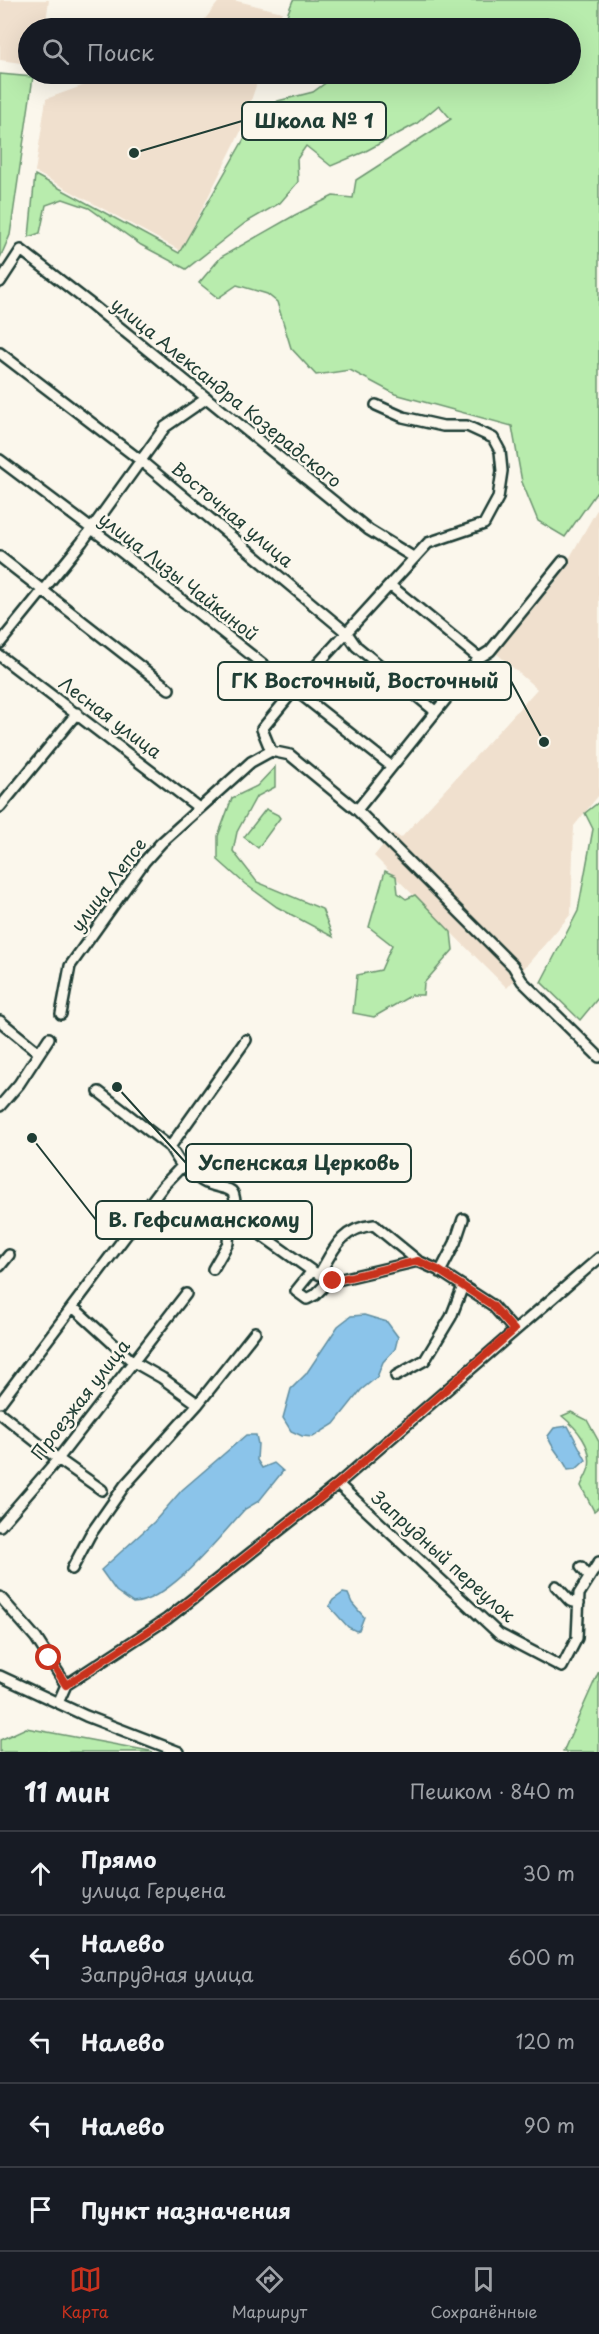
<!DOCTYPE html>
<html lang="ru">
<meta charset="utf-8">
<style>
:root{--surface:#171b24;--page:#20242c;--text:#f1f3f6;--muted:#9ea1a6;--line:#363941;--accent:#c8321e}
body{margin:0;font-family:"Playpen Sans",sans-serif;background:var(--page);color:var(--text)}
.stop{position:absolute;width:18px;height:18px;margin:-14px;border:4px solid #c8321e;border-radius:50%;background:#fff}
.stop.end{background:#c8321e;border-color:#fff;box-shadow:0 2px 6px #0008}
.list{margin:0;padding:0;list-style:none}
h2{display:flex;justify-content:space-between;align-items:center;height:78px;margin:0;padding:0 24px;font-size:26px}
h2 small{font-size:20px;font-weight:400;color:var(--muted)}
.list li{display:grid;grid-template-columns:39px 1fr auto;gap:18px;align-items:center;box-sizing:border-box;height:84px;padding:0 24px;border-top:2px solid var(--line)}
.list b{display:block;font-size:22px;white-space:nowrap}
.list p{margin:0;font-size:20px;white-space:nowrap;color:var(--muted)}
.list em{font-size:20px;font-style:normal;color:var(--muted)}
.icon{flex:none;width:33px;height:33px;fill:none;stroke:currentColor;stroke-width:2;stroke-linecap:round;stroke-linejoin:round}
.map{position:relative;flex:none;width:599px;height:1752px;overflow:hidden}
.search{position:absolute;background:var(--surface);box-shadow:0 6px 24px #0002;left:18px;right:18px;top:18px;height:66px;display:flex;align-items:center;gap:15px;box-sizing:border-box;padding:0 21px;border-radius:33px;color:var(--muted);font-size:22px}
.sheet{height:498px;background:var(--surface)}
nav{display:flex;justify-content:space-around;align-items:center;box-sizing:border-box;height:84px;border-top:2px solid var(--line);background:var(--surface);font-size:16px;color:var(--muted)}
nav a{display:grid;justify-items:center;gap:3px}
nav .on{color:var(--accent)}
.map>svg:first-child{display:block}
.built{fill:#f0e0ce}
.green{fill:#b8ecad;stroke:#6c9470;stroke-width:1.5}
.water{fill:#8bc4ea;stroke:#608ea1;stroke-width:1.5}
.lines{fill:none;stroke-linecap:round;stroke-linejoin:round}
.minor-casing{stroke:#1f3d34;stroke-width:14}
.minor{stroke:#fbf7ec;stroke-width:9}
.route{stroke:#c8321e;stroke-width:8}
.labels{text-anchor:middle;stroke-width:5;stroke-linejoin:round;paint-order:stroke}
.street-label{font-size:18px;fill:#1f3d34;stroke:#fbf7ec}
.leader{fill:none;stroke:#1f3d34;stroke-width:2}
.callout-dot{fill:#1f3d34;stroke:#fbf7ec;stroke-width:2}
.callout{fill:#fbf7ec;stroke:#1f3d34;stroke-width:2}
.callout-label{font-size:20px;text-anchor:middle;font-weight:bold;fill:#1f3d34}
</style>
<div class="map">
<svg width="599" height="1752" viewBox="0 0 599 1752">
<rect width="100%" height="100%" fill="#fbf7ec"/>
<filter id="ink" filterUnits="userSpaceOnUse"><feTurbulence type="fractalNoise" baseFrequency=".0167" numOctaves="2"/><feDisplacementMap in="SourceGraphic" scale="12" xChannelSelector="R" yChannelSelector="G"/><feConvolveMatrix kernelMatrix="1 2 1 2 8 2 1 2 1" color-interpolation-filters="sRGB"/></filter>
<g filter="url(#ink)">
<!-- built -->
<path class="built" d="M 0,0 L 49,0 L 45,28 L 28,28 L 28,64 L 0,60 Z
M 220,0 L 233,0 L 282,12 L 276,28 L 198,28 Z
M 115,74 L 260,74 L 240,133 L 181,251 L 35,172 L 46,99 Z
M 599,506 L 599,795 L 574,826 L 571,914 L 507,988 L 374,856 L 393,833 L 401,838 L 537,689 L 495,652 L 557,580 Z"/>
<!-- green -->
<path class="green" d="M 293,0 L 599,0 L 599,491 L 596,493 L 565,537 L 538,521 L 522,482 L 512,426 L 395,394 L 350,370 L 316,375 L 291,348 L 277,302 L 267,294 L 237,285 L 218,298 L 199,283 L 221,257 L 295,215 L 333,196 L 353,198 L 356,180 L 451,119 L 439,105 L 416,124 L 364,152 L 331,166 L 306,146 L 297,159 L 298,182 L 280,203 L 245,223 L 186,269 L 141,245 L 89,208 L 63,199 L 46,205 L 40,233 L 29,237 L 35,175 L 179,253 L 256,118 L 278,101 L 313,92 L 328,81 L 272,83 L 272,74 L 570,74 L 570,28 L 282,28 Z
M 0,74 L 33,77 L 10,235 L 0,258 Z
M 275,767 L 275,787 L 256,797 L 237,832 L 233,851 L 257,882 L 322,909 L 333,937 L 277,907 L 245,884 L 218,860 L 218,836 L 232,798 L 257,786 Z
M 599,802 L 599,997 L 580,1020 L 541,982 L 578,911 L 593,829 L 585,813 Z
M 266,809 L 278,815 L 280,818 L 258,848 L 244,837 Z
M 385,871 L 396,876 L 398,893 L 406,899 L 415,895 L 451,932 L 453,950 L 424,983 L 423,995 L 412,995 L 374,1017 L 353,1013 L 357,975 L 381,970 L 392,945 L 369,927 Z
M 571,1412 L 587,1420 L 599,1442 L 599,1507 L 594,1511 L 581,1486 C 583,1480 588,1473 589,1467 C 593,1447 577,1428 562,1416 Z
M 599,1671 L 599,1752 L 563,1752 Z
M 26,1728 L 150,1751 L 153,1752 L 0,1752 L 0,1740 Z"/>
<!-- water -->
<path class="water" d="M 364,1315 L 387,1322 L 398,1337 L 395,1349 L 383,1362 L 377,1377 L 361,1390 L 334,1424 L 313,1437 L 302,1436 L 291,1431 L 283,1418 L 291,1389 L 306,1374 L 338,1326 L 351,1316 Z
M 568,1426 L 586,1460 L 576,1469 L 568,1470 C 563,1458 550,1447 548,1436 L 554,1428 Z
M 246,1435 L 256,1435 L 258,1444 L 257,1460 L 262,1468 L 274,1463 L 283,1471 L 259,1501 L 245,1509 C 219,1537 170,1601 133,1603 L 116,1591 L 101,1570 L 154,1522 L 182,1490 Z
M 343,1593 L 348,1594 L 352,1603 L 364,1617 L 359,1630 L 356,1631 L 348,1627 L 329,1606 L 333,1600 Z"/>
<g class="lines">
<!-- minor casing -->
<g class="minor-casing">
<path id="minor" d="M 0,282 L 21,250 L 92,305 L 369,530 L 413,557
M 0,353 L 140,460 L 347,633 L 356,646 L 435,711
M 0,460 L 105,539 L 391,766
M 0,557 L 169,689
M 391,586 L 479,658
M 0,643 L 82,542 L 165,427 L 207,398
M 0,656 L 199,808
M 271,751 L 262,729 L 295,689 L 428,543 L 484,524 L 498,498 L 502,471 L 500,451 L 493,438 L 467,426 L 443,426 L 403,417 L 376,405
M 0,807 L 77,713
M 357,810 L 479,658 L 490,651 L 563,561
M 61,1014 L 70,966 L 145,861 L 161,843 L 251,762 L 271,751 L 290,755 L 357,810 L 513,966 L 522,981 L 599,1057
M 0,1021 L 38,1052
M 99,1092 L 170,1147 L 182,1166
M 0,1106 L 19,1084 L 49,1038
M 170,1147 L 246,1040
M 0,1266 L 9,1255
M 213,1269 L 228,1243 L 229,1228 L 236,1217
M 312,1271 L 296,1291 L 307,1299 L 315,1295 L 331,1279
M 440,1272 L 455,1243 L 463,1219
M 320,1273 C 334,1248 342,1228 374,1225 L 418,1261
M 73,1307 L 132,1361 L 162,1378 L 198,1404
M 396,1376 L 425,1360 L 451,1317 L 463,1286
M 0,1403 L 164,1185 L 182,1166 C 190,1172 198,1179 206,1183 C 233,1193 235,1182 236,1217 L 312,1271 L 333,1281 L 418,1261 L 438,1270 L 492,1305 L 514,1330
M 0,1413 L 58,1459 L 102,1490
M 338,1484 L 499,1634 L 562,1667 L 577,1638 L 579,1594 L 599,1562
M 0,1526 L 58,1459 L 186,1294
M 581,1567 L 589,1577
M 72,1569 L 90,1535 L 125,1485 L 198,1404 L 255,1332
M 556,1586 L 570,1601 L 579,1603
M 0,1597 L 36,1638 L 66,1685 L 58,1703
M 0,1676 L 86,1716 L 179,1752
M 66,1685 L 167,1619 L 338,1484 L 599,1258"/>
</g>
<!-- minor -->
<use href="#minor" class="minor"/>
</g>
</g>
<g class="lines" filter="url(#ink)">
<!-- route -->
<path class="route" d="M 49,1658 L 66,1685 L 167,1619 L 338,1484 L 514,1330 L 492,1305 L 438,1270 L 418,1261 L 333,1281"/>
</g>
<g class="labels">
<!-- street labels -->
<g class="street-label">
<text transform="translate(226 393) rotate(39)" y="6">улица Александра Козерадского</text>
<text transform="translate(232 515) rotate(40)" y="6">Восточная улица</text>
<text transform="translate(178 577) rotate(38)" y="6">улица Лизы Чайкиной</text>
<text transform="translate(110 718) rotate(37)" y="6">Лесная улица</text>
<text transform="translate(109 885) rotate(-53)" y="6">улица Лепсе</text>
<text transform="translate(81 1400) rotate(-52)" y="6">Проезжая улица</text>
<text transform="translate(443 1557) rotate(42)" y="6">Запрудный переулок</text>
</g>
</g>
<!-- callouts -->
<path class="leader" d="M134 153L242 121M544 742L511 681M117 1087L186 1163M32 1138L96 1220"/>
<g class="callout-dot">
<circle cx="134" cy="153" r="6"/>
<circle cx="544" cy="742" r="6"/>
<circle cx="117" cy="1087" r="6"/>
<circle cx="32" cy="1138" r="6"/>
</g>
<g class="callout">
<rect x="242" y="102" width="144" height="38" rx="6"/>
<rect x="218" y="662" width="293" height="38" rx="6"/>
<rect x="186" y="1144" width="225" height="38" rx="6"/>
<rect x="96" y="1201" width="216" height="38" rx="6"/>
</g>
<g class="callout-label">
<text x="314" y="128">Школа № 1</text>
<text x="365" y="688">ГК Восточный, Восточный</text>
<text x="299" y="1170">Успенская Церковь</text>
<text x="204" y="1227">В. Гефсиманскому</text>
</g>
</svg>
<div class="stop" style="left:49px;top:1658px"></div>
<div class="stop end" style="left:333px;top:1281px"></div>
<div class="search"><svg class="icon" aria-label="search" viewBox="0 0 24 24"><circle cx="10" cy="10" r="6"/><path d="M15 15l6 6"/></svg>Поиск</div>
</div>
<section class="sheet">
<h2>11 мин<small>Пешком · 840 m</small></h2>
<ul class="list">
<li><svg class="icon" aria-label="ahead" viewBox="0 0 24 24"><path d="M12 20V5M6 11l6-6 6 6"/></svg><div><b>Прямо</b><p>улица Герцена</p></div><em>30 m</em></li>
<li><svg class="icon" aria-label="left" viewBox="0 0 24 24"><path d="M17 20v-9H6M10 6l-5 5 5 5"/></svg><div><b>Налево</b><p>Запрудная улица</p></div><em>600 m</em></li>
<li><svg class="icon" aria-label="left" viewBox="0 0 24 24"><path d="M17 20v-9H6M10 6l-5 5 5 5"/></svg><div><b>Налево</b></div><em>120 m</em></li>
<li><svg class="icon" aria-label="left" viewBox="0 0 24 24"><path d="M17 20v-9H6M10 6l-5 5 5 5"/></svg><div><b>Налево</b></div><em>90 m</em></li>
<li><svg class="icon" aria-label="arrive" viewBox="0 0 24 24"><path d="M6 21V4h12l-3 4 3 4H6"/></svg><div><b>Пункт назначения</b></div></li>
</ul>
</section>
<nav>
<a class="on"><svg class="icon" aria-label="map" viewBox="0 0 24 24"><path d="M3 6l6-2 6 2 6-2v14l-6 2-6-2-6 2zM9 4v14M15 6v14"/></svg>Карта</a>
<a><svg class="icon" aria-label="directions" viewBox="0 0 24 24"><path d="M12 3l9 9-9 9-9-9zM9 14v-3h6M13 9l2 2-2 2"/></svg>Маршрут</a>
<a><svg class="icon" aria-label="saved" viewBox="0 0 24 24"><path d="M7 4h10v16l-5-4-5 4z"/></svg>Сохранённые</a>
</nav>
